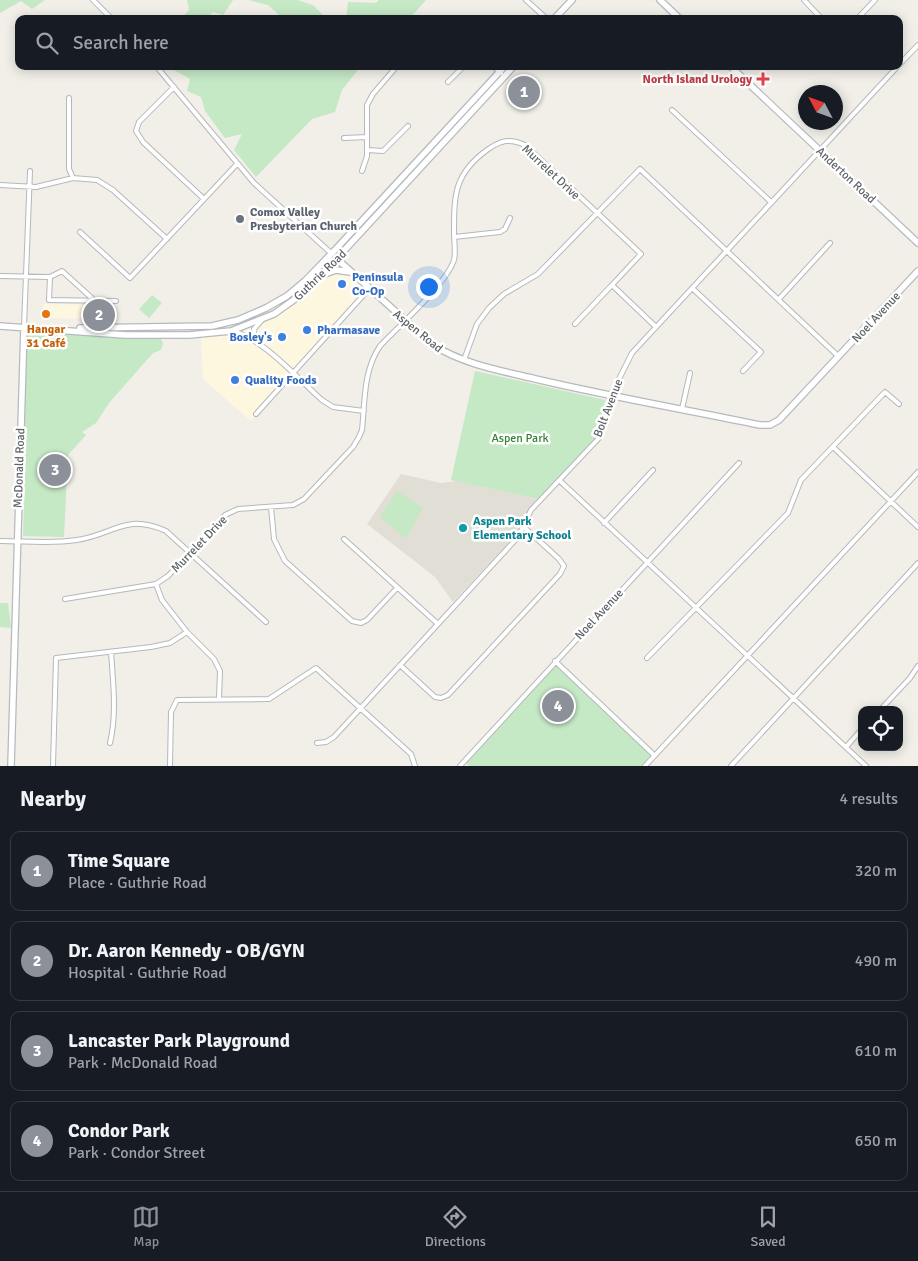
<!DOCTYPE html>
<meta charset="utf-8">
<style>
:root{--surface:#171b24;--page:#242831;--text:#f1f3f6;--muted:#9ea1a6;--line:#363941;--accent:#8c9099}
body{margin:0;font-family:Signika,sans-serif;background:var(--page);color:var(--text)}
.controls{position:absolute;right:15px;bottom:15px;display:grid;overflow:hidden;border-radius:10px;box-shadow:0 2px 12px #0003}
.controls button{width:45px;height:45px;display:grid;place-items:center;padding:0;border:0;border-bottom:1px solid var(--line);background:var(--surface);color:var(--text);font:25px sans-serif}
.compass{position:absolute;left:798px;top:85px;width:45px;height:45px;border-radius:50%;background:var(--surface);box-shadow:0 2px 12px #0003;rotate:311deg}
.you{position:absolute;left:428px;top:286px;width:18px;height:18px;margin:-12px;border:4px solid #fff;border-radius:50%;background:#1a73e8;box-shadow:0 0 0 8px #1a73e833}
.badge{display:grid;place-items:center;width:32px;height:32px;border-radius:50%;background:var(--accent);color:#fff;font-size:16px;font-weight:700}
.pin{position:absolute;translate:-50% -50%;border:2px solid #fff;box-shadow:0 1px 5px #0006}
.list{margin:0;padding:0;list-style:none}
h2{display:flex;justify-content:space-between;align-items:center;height:65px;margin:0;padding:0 20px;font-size:21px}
h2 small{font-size:16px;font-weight:400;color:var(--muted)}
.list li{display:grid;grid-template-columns:32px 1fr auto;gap:15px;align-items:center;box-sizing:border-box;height:80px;margin:0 10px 10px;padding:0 10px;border:1px solid var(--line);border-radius:10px}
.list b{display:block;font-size:19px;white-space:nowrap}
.list p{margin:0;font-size:16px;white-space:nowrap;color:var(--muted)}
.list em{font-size:16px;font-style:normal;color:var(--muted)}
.icon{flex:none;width:28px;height:28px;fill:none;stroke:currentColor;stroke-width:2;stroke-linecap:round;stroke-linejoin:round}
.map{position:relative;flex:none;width:918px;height:766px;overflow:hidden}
.search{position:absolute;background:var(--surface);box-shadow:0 2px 12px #0003;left:15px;right:15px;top:15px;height:55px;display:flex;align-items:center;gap:12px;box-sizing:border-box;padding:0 18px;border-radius:10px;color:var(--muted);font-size:19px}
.sheet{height:425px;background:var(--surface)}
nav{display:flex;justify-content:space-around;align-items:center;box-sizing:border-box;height:70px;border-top:1px solid var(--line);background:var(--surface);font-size:14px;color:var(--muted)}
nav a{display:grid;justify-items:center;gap:2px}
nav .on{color:var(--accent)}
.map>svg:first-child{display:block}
.commercial{fill:#fef7e0}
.education{fill:#e1ded6}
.green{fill:#c5e8c5}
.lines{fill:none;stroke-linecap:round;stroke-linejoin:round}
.street-casing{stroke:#b5b8bc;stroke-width:6}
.secondary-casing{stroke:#b6babf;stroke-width:8}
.street{stroke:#fff;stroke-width:4}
.secondary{stroke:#fff;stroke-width:5.5}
.health-dot{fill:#e0444e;stroke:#fff;stroke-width:2}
.worship-dot{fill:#6b7280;stroke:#fff;stroke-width:2}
.shop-dot{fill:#3f7fe0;stroke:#fff;stroke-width:2}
.food-dot{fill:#e8710a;stroke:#fff;stroke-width:2}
.culture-dot{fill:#0f9aa8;stroke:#fff;stroke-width:2}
.labels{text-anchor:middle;stroke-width:5;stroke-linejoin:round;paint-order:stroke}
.health-label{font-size:12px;font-weight:bold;fill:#be3a42;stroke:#fff;text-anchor:end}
.street-label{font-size:12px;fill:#5f6368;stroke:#fff}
.worship-label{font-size:12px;font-weight:bold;fill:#5b616d;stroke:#fff;text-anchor:start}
.shop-label{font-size:12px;font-weight:bold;fill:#366cbe;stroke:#fff;text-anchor:start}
.food-label{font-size:12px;font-weight:bold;fill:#c56008;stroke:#fff}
.park-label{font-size:12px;fill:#348238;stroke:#fff}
.culture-label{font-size:12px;font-weight:bold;fill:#0d838f;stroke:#fff;text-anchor:start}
</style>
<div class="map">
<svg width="918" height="766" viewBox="0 0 918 766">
<rect width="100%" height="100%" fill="#f1efe8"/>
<!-- commercial -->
<path class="commercial" d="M 345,271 L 369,289 L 251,421 L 203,379 L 201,334 L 231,331 L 274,314 L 321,276 Z
M 43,304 L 108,305 L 108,319 L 43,318 Z"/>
<!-- education -->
<path class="education" d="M 401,474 L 441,483 L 457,481 L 539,499 L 522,520 L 515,536 L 453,602 L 435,577 L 367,524 Z"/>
<!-- green -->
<path class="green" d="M 0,0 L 45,0 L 32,9 L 21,1 L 0,13 Z
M 187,0 L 233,0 L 223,15 L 213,12 L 206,19 L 184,19 L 182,17 L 189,10 Z
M 248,0 L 297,0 L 313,5 L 327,19 L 276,19 L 279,15 L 268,5 Z
M 379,0 L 426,0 L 409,19 L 346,19 L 348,2 L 376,3 Z
M 167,66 L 361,66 L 342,90 L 335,112 L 312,119 L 256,177 L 234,150 L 242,134 L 225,138 L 205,111 L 201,97 L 187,91 L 190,79 Z
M 152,295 L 162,303 L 149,318 L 139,309 Z
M 24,327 L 158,334 L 163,343 L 161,350 L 153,353 L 109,403 L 96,423 L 82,432 L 86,435 L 68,455 L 64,537 L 23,536 L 26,432 L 21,431 Z
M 475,371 L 605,400 L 596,438 L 539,499 L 451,480 Z
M 397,491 L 423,508 L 406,539 L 380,517 Z
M 0,603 L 8,603 L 11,628 L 0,627 Z
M 555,661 L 654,755 L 645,766 L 469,766 L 464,761 Z"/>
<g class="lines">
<!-- street casing -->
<g class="street-casing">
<path id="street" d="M 93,0 L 112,19
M 526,0 L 547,19
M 804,0 L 822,19
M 857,19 L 875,0
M 899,65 L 918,45
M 156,66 L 254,183 L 332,254
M 493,66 L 501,73
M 448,82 L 464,66
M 174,87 L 139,122 L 136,131 L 143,142 L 204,199
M 69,98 L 69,169 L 73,178
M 672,110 L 771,202
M 344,138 L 367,137
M 367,150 L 383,151 L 408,126
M 362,171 L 367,156 L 367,105 L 373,94 L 397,66
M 0,185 L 36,187 L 73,178 L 97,180 L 113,190 L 167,239
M 80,232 L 130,278 L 237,164
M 454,237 L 500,232 L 505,229 L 510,218
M 0,276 L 50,277 L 62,271 L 94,300
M 50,277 L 49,300 L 116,301
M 692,288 L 761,352 L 743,371
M 779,299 L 830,243
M 575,324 L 612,285
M 24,327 L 30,171
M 231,331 C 261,336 299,380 322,400 L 333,407 L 364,411
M 255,340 L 254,329 L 262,320
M 464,360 L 477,324 L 489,308 L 504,294 L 538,274 L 640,169 L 838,356
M 682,409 L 690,373
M 256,414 L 369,289
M 833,447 L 918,527
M 559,480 L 866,766
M 271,507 L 274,539 L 285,561 L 352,621 L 361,623 L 367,620 L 397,588
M 604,523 L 653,470
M 344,539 L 438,624
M 0,541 C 25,541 52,544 77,540 C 116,534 124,513 166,531 L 266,622
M 156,584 L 162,600 L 187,632 L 214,659 L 220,671 L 219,698
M 65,599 L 156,584 L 168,576 L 225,515 L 238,509 L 293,505 L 304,499 L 353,447 L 359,437 L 362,430 C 365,402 363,371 380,346 C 398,327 447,283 454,260 C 456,252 454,241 454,233 C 454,195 454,174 487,150 C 501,140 510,138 525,145 L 641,254 L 612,285 L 656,327
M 647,658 L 788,513 L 801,480 L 885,392 L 899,404
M 555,661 L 654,755
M 400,665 L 435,697 L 441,698 L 448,695 L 560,574 L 564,566 L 559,559 L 524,527
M 880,710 L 910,678 L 918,666
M 110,743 C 117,714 113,681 111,652
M 317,743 L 326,742 L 334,737 L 518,537 L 531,510 L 599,438 L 610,397 L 632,353 L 898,66
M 846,747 L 862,729
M 53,766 L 56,658 L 151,647 L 170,643 L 187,632
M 170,766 L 171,712 L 177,700 L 269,699 L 316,668 L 411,754 L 415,766
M 460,766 L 739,463
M 645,766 L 918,472
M 731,766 L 918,563"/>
</g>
<!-- secondary casing -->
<g class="secondary-casing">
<path id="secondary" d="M 660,0 L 680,19
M 554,19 L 572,0
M 730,66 L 918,243
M 337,259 L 433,345 C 465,365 503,371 540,380 C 613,397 687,410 760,425 L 770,425 L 779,420 L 918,271
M 325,274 L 336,270 L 350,272
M 0,326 L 125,335 L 189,335 L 231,331 L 274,314 L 295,299 L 317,280 L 514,66
M 80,328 L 212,326 L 238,320 L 266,308 L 287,296 L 306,280 L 335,250 L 505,66
M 11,766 L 24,327"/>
</g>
<!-- street -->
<use href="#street" class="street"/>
<!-- secondary -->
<use href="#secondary" class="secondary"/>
</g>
<!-- markers -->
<path class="health-dot" d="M760.5 71.5h5v5h5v5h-5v5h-5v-5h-5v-5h5z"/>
<circle class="worship-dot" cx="240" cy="219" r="5"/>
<g class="shop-dot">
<circle cx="342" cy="284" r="5"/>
<circle cx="307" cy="330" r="5"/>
<circle cx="282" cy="337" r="5"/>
<circle cx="235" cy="380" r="5"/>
</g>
<circle class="food-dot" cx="46" cy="314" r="5"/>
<circle class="culture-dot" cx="463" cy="528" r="5"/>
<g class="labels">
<!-- health labels -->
<g class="health-label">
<text x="752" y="83">North Island Urology</text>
</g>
<!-- street labels -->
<g class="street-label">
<text transform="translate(551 172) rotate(43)" y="4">Murrelet Drive</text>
<text transform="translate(846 175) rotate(43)" y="4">Anderton Road</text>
<text transform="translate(320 275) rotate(-44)" y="4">Guthrie Road</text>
<text transform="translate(876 317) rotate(-47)" y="4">Noel Avenue</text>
<text transform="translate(418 331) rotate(39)" y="4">Aspen Road</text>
<text transform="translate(608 408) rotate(-69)" y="4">Bolt Avenue</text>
<text transform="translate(19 468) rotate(-88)" y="4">McDonald Road</text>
<text transform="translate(199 544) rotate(-46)" y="4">Murrelet Drive</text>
<text transform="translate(599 614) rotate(-47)" y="4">Noel Avenue</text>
</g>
<!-- worship labels -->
<g class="worship-label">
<text x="250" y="216">Comox Valley<tspan x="250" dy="14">Presbyterian Church</tspan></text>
</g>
<!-- shop labels -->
<g class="shop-label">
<text x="352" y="281">Peninsula<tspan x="352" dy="14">Co-Op</tspan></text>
<text x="317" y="334">Pharmasave</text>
<text x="272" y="341" text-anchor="end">Bosley's</text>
<text x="245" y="384">Quality Foods</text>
</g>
<!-- food labels -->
<g class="food-label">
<text x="46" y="333">Hangar<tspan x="46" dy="14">31 Café</tspan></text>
</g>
<!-- park labels -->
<g class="park-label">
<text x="520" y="442">Aspen Park</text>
</g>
<!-- culture labels -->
<g class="culture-label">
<text x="473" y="525">Aspen Park<tspan x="473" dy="14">Elementary School</tspan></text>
</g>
</g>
</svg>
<div class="controls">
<button><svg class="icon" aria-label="locate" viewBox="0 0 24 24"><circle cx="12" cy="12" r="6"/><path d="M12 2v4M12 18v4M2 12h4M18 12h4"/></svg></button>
</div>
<svg class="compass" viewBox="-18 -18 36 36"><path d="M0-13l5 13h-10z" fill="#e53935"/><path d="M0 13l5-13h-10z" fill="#9ea1a6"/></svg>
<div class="you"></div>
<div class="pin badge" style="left:524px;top:92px">1</div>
<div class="pin badge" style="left:99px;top:315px">2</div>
<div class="pin badge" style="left:55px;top:470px">3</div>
<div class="pin badge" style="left:558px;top:706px">4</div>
<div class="search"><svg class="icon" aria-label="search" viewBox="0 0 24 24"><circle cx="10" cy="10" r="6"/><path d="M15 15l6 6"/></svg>Search here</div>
</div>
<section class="sheet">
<h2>Nearby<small>4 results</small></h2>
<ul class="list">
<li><span class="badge">1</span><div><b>Time Square</b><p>Place · Guthrie Road</p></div><em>320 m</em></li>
<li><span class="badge">2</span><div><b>Dr. Aaron Kennedy - OB/GYN</b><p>Hospital · Guthrie Road</p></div><em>490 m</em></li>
<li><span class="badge">3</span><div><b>Lancaster Park Playground</b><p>Park · McDonald Road</p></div><em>610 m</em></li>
<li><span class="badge">4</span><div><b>Condor Park</b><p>Park · Condor Street</p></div><em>650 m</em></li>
</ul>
</section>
<nav>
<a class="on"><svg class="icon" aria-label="map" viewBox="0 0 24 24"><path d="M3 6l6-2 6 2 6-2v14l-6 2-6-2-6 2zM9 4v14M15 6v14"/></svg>Map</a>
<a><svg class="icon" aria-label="directions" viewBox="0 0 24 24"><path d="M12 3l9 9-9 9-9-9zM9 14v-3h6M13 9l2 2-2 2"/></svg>Directions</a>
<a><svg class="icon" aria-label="saved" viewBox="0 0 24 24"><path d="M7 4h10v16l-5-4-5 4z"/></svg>Saved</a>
</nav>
